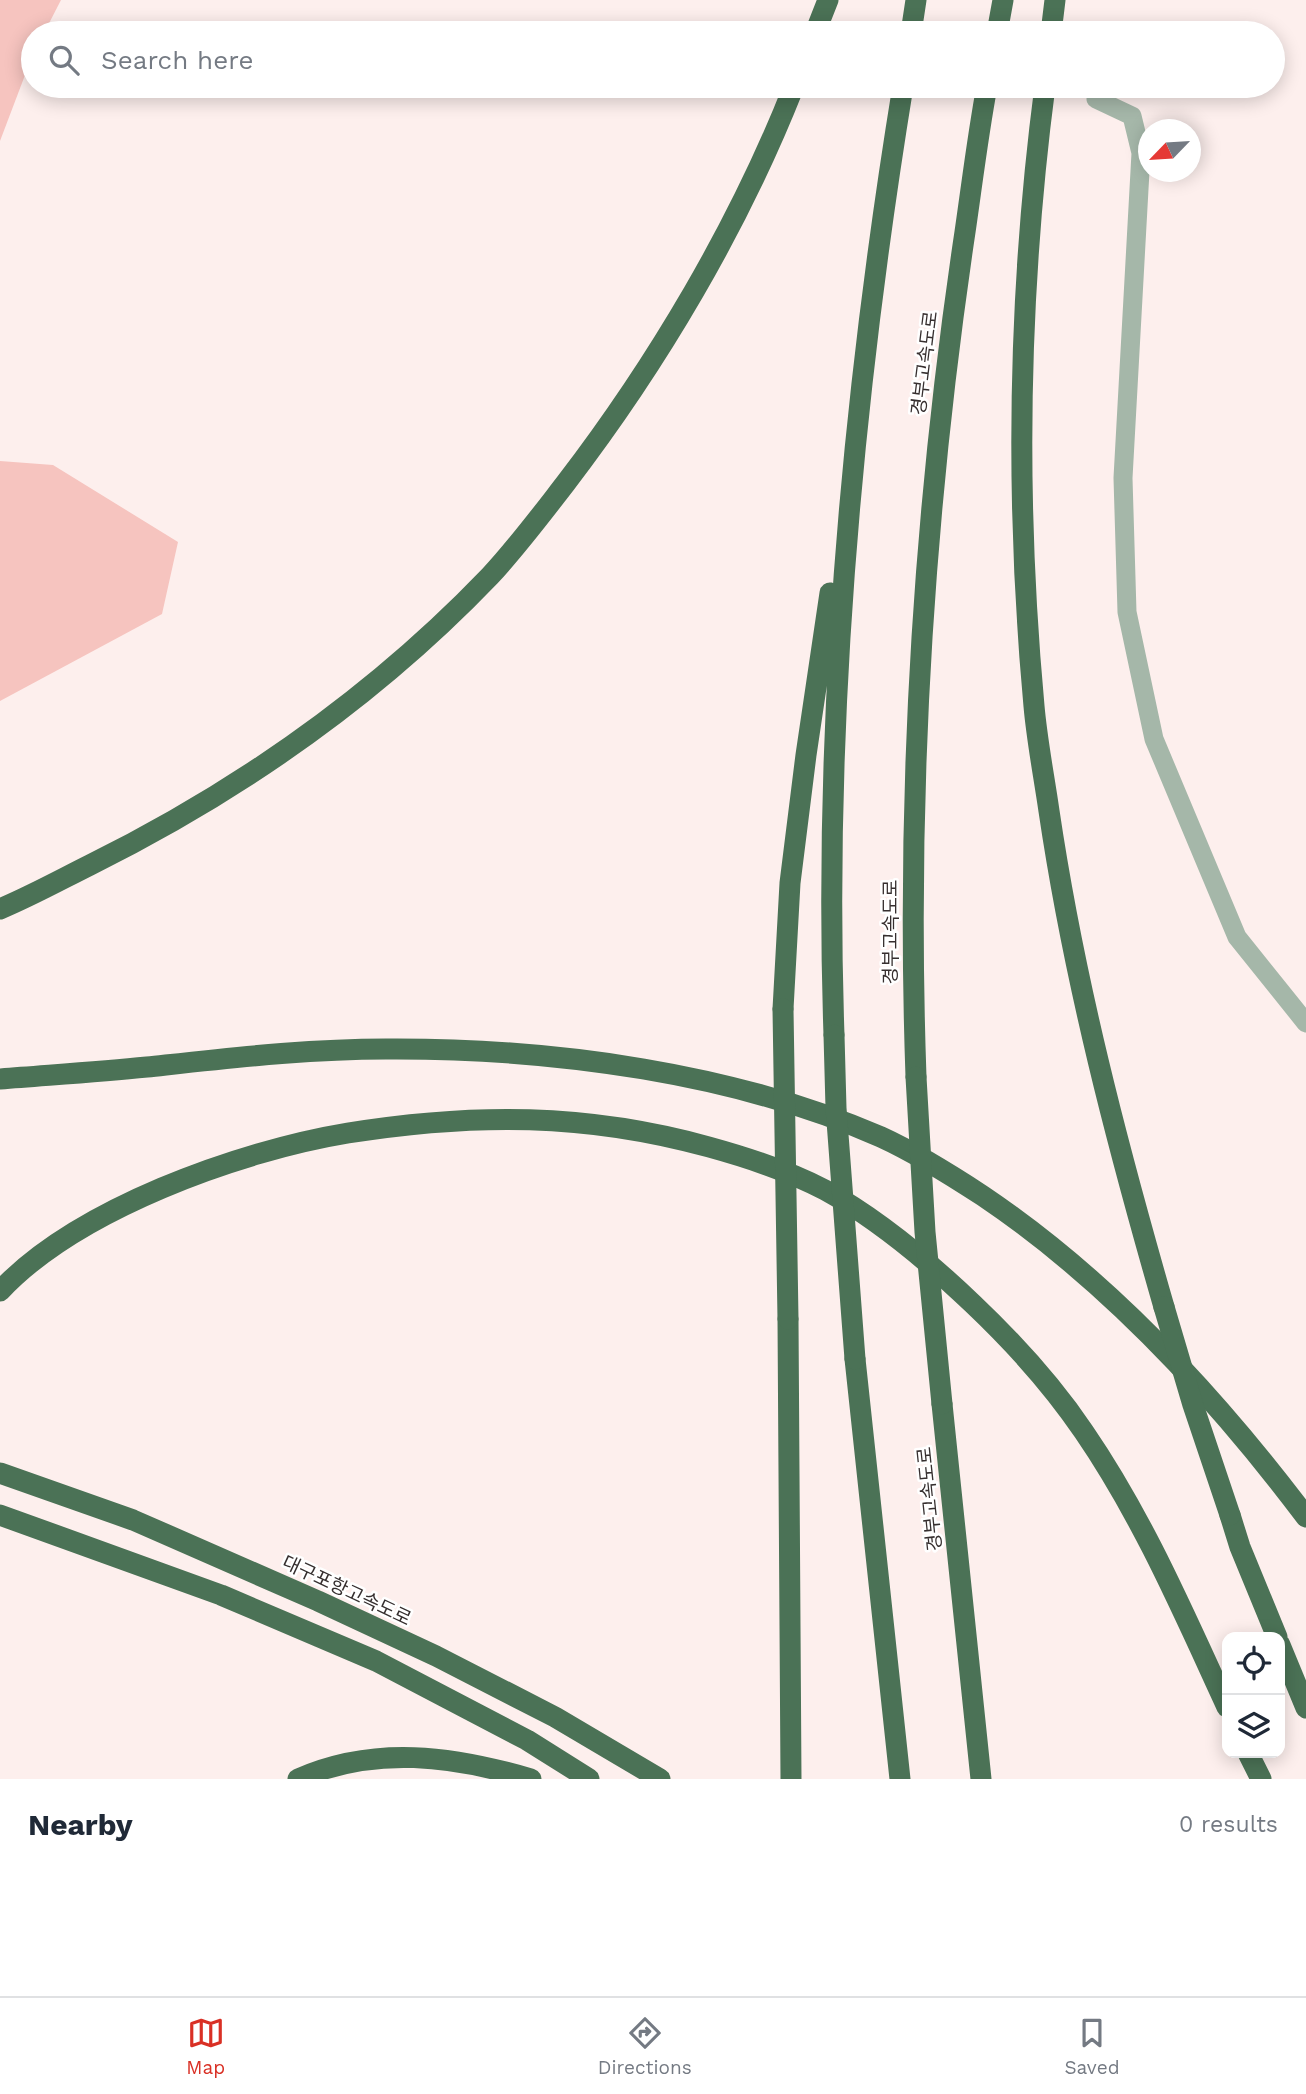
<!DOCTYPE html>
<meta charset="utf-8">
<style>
:root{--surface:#fff;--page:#f6f6f7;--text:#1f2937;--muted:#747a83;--line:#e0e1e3;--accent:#d93025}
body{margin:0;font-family:"Work Sans","Noto Sans KR",sans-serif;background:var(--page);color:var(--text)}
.controls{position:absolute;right:21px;bottom:21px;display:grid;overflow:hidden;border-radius:14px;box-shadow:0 4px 18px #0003}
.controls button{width:63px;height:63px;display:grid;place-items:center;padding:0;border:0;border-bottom:2px solid var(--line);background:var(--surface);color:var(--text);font:35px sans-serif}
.compass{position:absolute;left:1138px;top:119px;width:63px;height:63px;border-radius:50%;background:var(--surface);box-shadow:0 4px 18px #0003;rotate:245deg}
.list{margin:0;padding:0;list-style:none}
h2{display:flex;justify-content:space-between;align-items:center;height:91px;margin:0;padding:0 28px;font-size:30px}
h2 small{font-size:23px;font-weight:400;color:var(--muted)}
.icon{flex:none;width:38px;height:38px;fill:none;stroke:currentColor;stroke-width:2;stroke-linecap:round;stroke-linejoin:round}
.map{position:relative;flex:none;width:1306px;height:1779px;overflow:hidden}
.search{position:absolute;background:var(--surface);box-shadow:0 4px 18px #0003;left:21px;right:21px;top:21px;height:77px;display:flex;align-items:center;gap:18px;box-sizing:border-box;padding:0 24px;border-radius:38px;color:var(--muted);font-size:26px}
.sheet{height:217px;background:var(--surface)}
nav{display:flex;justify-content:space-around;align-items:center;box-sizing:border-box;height:98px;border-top:2px solid var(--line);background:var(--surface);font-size:19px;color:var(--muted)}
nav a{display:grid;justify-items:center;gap:4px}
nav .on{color:var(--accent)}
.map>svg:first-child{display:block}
.green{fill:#f6c4bf}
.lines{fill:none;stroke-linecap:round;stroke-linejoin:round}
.service{stroke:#a5b7a9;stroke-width:19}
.motorway{stroke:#4b7256;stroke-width:21}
.motorway-bridge{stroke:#4b7256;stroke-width:21}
.labels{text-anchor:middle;stroke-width:5;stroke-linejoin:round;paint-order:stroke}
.street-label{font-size:19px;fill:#362f2f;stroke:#fff}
</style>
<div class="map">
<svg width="1306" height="1779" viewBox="0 0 1306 1779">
<rect width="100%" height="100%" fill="#fdefed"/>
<!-- green -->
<path class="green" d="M 0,0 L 61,0 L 44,33 L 33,33 L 33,54 L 0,141 Z
M 0,461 L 53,465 L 178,542 L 162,614 L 0,701 Z"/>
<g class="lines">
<!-- service -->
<path class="service" d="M 1096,99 L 1132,116 L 1141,153 L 1123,478 L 1127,612 L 1154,739 L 1237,937 L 1306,1023"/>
<!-- motorway -->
<path class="motorway" d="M 815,33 L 828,0
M 911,33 L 916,0
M 997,33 L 1003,0
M 1051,33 L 1055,0
M 1045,86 C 1018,292 1015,500 1034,706 C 1037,741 1044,776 1049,811 C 1074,980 1117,1144 1164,1307
M 0,909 C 31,896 60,880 90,865 C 239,791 375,696 490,576 C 517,547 541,515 565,484 C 657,364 739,226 794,86
M 783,1009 L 790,883 L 806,755 L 830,593
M 834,1035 C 823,717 852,399 903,86
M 916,1077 C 906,794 923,513 965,232 C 972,184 978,134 987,86
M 0,1079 C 49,1075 98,1072 147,1067 C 230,1058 314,1048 397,1049 C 556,1049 734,1073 881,1137 C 916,1153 951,1175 983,1196 C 1109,1281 1215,1396 1306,1517
M 0,1291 C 77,1209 239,1151 348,1133 C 474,1113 586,1113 709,1147 C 749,1158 789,1171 825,1190 C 878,1219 930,1263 973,1304 C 1013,1342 1053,1386 1084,1432 C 1143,1518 1184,1614 1227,1707
M 788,1319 L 791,1779
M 855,1359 L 900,1779
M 942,1404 L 981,1779
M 0,1473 L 133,1520 L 318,1601 L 436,1656 L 555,1717 L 660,1779
M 0,1515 L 221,1595 L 376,1661 L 527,1740 L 589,1779
M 1230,1515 L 1240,1547 L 1277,1637
M 1280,1645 L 1306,1708
M 1248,1753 L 1261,1779
M 298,1779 C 375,1745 453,1756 531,1779"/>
<!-- motorway-bridge -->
<path class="motorway-bridge" d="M 783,1009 L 788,1319
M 834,1035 L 836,1108 L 855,1359
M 916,1077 L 925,1232 L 942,1404
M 1164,1307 L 1193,1405 L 1230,1515"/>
</g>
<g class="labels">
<!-- street labels -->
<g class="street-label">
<text transform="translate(924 363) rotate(-83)" y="7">경부고속도로</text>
<text transform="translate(890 932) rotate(-90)" y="7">경부고속도로</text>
<text transform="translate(929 1499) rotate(-96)" y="7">경부고속도로</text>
<text transform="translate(347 1590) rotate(25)" y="7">대구포항고속도로</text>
</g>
</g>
</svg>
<div class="controls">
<button><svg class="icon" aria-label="locate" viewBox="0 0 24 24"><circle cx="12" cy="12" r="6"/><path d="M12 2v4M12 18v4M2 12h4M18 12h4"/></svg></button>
<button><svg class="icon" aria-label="layers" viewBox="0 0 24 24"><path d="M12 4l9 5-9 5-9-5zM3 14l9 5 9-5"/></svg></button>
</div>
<svg class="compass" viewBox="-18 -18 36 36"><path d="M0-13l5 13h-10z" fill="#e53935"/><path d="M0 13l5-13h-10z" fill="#747a83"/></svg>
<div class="search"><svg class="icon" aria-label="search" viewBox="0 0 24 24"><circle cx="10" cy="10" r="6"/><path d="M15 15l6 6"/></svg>Search here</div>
</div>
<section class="sheet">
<h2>Nearby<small>0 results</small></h2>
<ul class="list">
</ul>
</section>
<nav>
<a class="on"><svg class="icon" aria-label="map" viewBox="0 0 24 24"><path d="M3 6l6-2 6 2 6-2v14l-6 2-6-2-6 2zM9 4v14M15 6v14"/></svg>Map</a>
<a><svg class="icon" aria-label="directions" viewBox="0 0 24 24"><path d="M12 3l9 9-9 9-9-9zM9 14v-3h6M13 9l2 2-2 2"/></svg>Directions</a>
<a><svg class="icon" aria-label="saved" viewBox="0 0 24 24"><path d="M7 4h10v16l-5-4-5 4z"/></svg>Saved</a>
</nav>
